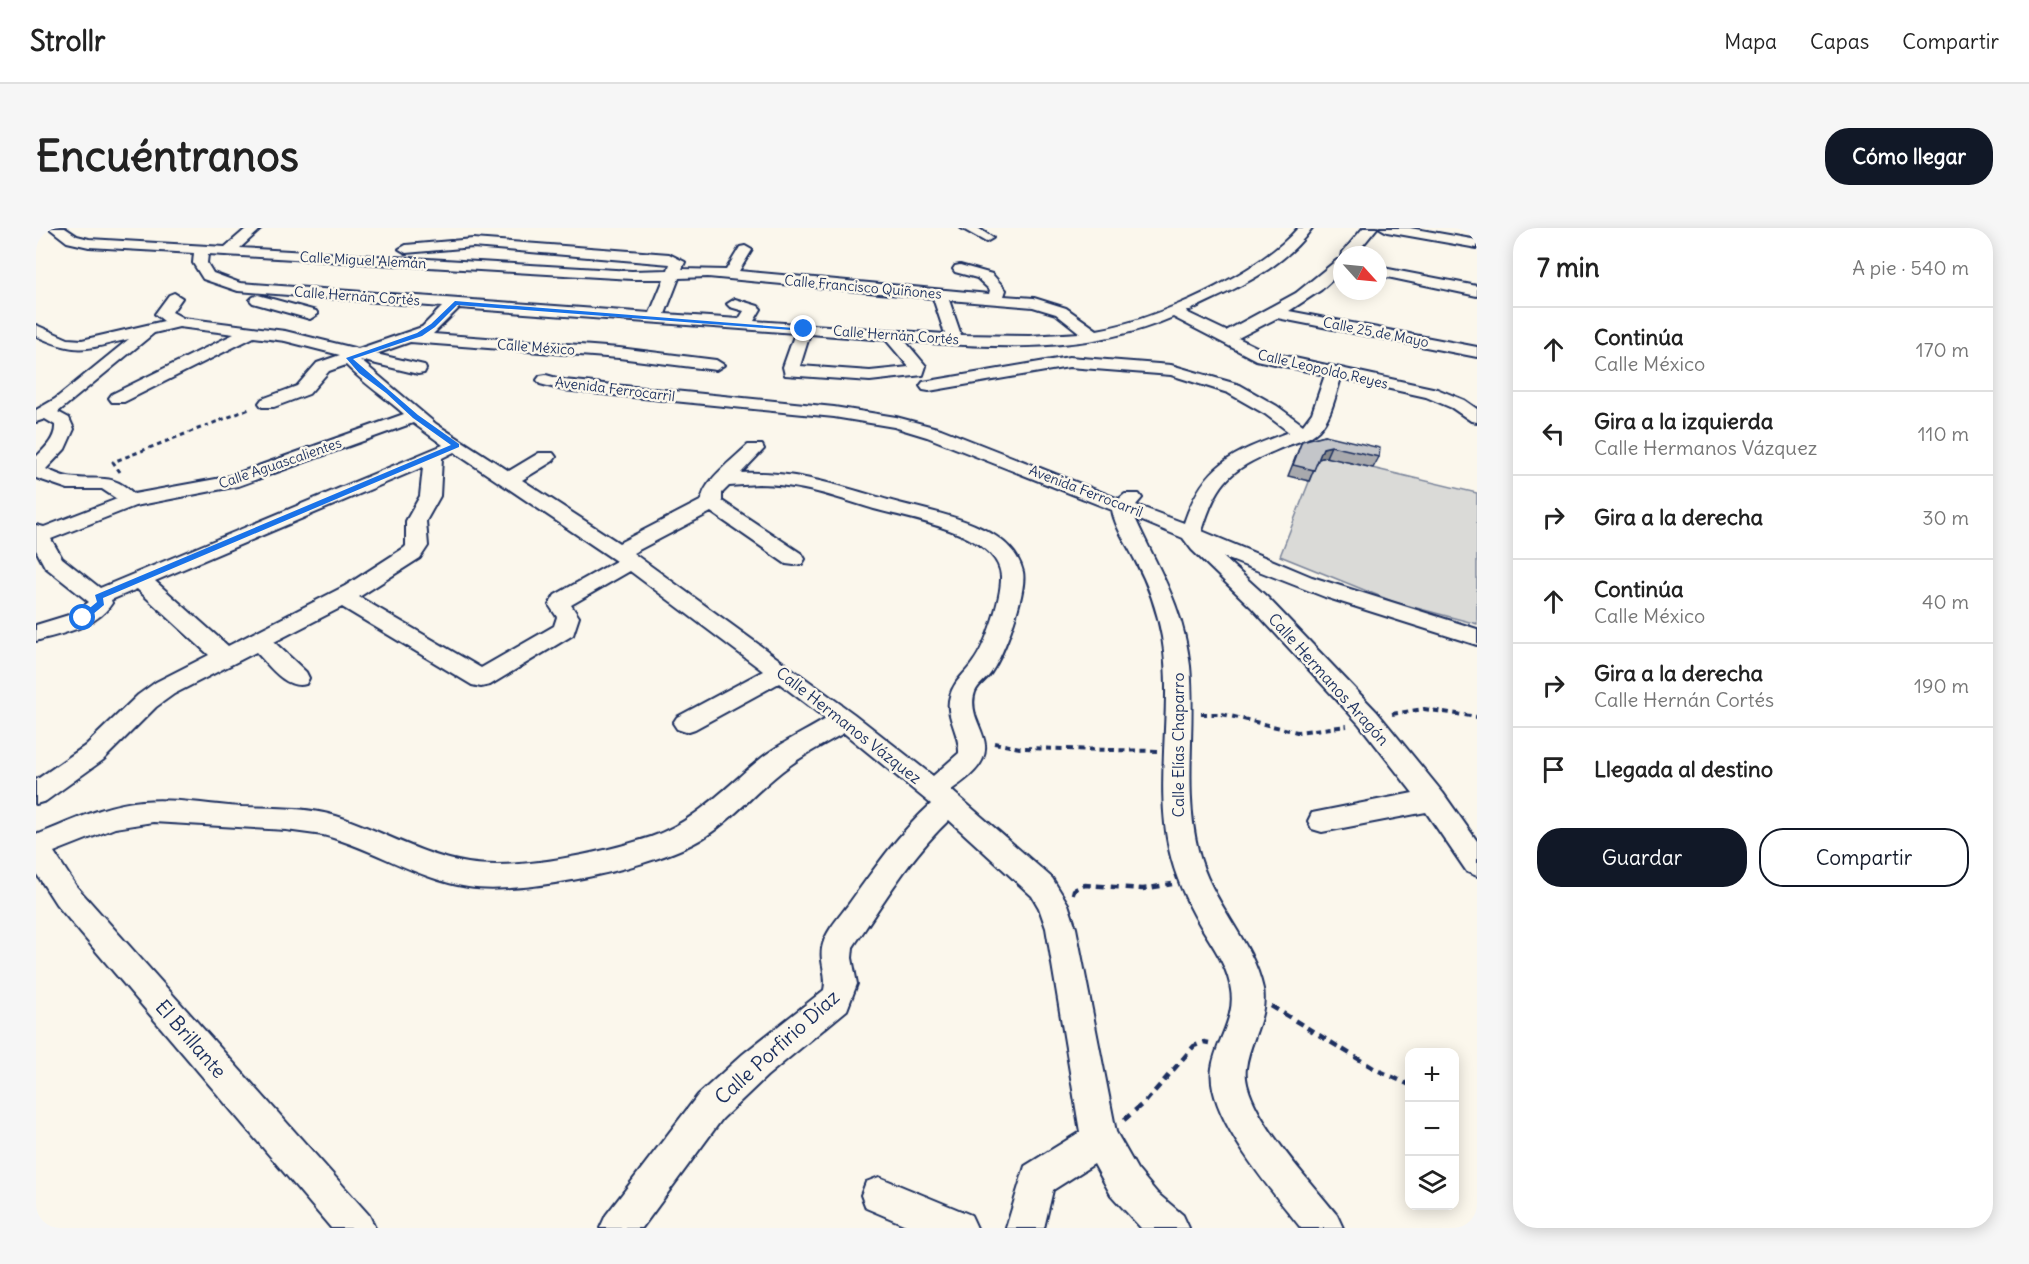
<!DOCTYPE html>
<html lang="es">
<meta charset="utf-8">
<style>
:root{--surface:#fff;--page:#f6f6f6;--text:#222;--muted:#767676;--line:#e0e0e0;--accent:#111827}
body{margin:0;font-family:Delius,sans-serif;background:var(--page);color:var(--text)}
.controls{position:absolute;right:18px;bottom:18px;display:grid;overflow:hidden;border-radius:12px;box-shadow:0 3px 15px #0003}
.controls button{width:54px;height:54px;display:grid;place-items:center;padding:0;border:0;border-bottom:2px solid var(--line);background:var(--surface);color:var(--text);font:30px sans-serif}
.compass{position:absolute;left:1297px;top:18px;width:54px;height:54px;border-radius:50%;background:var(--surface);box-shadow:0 3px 15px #0003;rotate:117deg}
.stop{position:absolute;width:18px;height:18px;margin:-14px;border:4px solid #1a73e8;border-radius:50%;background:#fff}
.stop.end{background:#1a73e8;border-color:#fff;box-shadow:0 2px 6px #0008}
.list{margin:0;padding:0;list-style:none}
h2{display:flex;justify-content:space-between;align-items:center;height:78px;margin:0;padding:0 24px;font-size:26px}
h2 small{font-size:20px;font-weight:400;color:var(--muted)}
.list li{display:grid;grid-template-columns:39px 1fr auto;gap:18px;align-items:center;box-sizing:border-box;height:84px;padding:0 24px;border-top:2px solid var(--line)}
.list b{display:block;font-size:22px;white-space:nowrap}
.list p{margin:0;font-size:20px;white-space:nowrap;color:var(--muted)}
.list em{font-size:20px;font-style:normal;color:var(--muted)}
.actions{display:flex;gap:12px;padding:18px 24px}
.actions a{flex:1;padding:14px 0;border:2px solid var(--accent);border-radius:24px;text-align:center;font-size:21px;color:var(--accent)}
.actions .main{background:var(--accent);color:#fff}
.icon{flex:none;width:33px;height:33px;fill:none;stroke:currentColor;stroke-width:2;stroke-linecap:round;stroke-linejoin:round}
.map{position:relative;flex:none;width:1441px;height:1000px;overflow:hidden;border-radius:24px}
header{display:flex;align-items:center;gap:36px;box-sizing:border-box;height:84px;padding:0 30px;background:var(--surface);border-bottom:2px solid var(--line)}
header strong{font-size:28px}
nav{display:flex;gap:33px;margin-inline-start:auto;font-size:21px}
.intro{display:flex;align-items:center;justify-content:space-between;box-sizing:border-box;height:144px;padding:0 36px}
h1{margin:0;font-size:42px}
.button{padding:15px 27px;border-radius:24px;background:var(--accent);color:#fff;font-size:21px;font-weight:700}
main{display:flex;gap:36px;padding:0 36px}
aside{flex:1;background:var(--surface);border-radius:24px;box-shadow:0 3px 15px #0003}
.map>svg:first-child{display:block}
.green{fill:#dadad7;stroke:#7a849a;stroke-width:1.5}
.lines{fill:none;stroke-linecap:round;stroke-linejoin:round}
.minor-casing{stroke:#1b2f5e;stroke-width:4}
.path-far2{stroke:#1b2f5e;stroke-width:3;stroke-dasharray:4.5 4;stroke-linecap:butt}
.path-far1{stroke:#1b2f5e;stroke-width:4;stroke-dasharray:6 4.5;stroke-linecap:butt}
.path{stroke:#1b2f5e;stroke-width:4.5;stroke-dasharray:8 6;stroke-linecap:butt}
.minor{fill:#fbf7ec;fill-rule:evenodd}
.wall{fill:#a8a9ad;stroke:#1b2f5e;stroke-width:1.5}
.shaded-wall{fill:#888a8d;stroke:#1b2f5e;stroke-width:1.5}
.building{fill:#c3c5c9;stroke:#1b2f5e;stroke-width:1.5}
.route{fill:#1a73e8}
.labels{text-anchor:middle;stroke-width:5;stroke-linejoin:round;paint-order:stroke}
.far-street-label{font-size:14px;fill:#1b2f5e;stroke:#fbf7ec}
.street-label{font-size:16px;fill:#1b2f5e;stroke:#fbf7ec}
.near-street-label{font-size:20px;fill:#1b2f5e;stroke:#fbf7ec}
</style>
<header>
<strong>Strollr</strong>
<nav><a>Mapa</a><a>Capas</a><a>Compartir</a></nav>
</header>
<div class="intro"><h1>Encuéntranos</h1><a class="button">Cómo llegar</a></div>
<main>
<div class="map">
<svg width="1441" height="1000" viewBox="0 0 1441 1000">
<rect width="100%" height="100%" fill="#fbf7ec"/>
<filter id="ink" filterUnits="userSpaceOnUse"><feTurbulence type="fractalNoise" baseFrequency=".0167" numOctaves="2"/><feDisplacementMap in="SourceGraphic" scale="12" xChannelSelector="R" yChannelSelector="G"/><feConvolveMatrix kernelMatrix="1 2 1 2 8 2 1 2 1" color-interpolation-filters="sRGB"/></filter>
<g filter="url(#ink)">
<!-- green -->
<path class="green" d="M 1290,229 L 1441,265 L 1441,396 L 1358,374 L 1244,328 L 1282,231 Z"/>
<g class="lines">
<!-- minor casing -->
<g class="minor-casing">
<path id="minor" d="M 13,0 L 29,0 L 41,8 L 53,11 L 189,19 L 211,0 L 226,0 L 204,20 L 596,43 L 632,42 L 634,36 L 437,19 L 370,25 L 363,21 L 370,17 L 437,11 L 633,26 L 649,34 L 646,41 L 690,42 L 704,19 L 709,18 L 716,22 L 703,43 L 953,66 L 954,62 L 941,50 L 919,44 L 917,41 L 919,38 L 924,37 L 956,46 L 970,62 L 968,68 L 998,70 L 1030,80 L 1061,102 C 1120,92 1222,46 1262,0 L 1276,0 C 1245,43 1196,62 1150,84 L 1190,103 L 1260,65 L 1301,32 L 1306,31 L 1306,43 L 1285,62 L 1253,83 L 1441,119 L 1441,129 L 1241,90 L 1202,110 L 1231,124 L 1401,161 L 1428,172 L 1441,181 L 1441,194 L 1435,193 L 1416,180 L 1390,169 L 1305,150 C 1299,168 1296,188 1283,202 C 1274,211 1261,214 1250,218 C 1197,240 1183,248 1166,303 L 1276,349 L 1441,401 L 1441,417 L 1289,369 L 1187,329 L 1231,369 L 1341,484 L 1407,565 L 1441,613 L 1441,648 L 1431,644 L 1390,584 L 1286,604 L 1276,601 L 1272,593 L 1276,585 L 1377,565 L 1323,496 L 1215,379 L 1156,322 L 1147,310 L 1099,290 C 1123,343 1147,377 1154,438 C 1160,499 1147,561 1162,622 C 1174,674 1217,712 1227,761 C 1232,789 1213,813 1210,840 C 1204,880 1276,955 1301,987 L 1307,1000 L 1265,1000 C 1237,964 1169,887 1176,840 C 1180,813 1200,790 1195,762 C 1192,738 1176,717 1164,697 C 1150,673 1139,648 1133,621 C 1118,551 1138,479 1126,409 C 1121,381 1112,356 1099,332 C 1091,316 1079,299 1076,282 L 891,209 L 858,199 L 798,189 L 527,162 L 504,156 L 501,152 L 504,148 L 510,147 L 528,152 L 798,179 L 860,189 L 905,201 L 1083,271 L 1089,266 L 1103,266 L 1106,270 L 1100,277 L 1148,295 C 1168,235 1197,225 1253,204 L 1229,186 L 1192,165 L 1135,147 L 1033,139 L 893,163 L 887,162 L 884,158 L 887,154 L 893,153 L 1033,129 L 1135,137 L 1204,157 L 1241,178 L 1267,197 L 1276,185 L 1289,147 L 1220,132 L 1137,89 C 1053,126 958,120 869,113 L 890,138 L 887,147 L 834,153 L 749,147 L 747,139 L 759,105 L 423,80 L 397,106 L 583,120 L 680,132 L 688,137 L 680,142 L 583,130 L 374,114 L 340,126 L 388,137 L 390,141 L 388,145 L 382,146 L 324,132 L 400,196 L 473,243 L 503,225 L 517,225 L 520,229 L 517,233 L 486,252 L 583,315 L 666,272 C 666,254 699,230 712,217 L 726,217 L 728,221 L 705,245 C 760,243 800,257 852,272 C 892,284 976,294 987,344 C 991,364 968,426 956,443 C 952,451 942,456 939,464 C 936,472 937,479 939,487 C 942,497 948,507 949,517 C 951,537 930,552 915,562 L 1016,650 L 1032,676 L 1040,700 L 1080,904 L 1101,941 L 1121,965 L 1147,987 L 1153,1000 L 1105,1000 L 1075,967 L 1058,936 L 1017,962 L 1008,1000 L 970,1000 L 989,938 L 1044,904 L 1010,700 L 1003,680 L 996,668 L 913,592 C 874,629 847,675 817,719 L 816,730 L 821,756 L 811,782 L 731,848 L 686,891 L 606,1000 L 564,1000 L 570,987 L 662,867 L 707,826 L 788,762 C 792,746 782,732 787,716 C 791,702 803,689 812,677 C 838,641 862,606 895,576 L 808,505 C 784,518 760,531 739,549 C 716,568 695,592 670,608 C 625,639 486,668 432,659 C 381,651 337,620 287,607 L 250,602 L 117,594 L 79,600 L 18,624 L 40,658 L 333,987 L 339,1000 L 295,1000 L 20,676 L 0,645 L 0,605 L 3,606 C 36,593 70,576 106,573 C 140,570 173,577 206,579 C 237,580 270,579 300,588 C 345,602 386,628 432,635 C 483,643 566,625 615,609 C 661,593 691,557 728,528 C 747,514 770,503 790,491 L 743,455 L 659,501 L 650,504 L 641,501 L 637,495 L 641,489 L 727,443 L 594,343 L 535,377 L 543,389 L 537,407 L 454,457 L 445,459 L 436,457 L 306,379 L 238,414 L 270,444 L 273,450 L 270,456 C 249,462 233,437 220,424 L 138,466 L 120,479 L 67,532 L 10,573 L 0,576 L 0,552 L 49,518 L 102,467 L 120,454 L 173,427 L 101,361 L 75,372 L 76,375 C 60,400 27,405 0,413 L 0,397 L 36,386 L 53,374 L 9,339 L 0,322 L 0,297 L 8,299 L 81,271 L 66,261 L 32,261 L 0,250 L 0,229 C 9,220 20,210 19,197 L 9,191 L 0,194 L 0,182 L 19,171 L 93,111 C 50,121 42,127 0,108 L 0,97 L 32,111 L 46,112 L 128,93 L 119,86 L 133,67 L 138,65 L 146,70 L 136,84 L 147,90 L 249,103 L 322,121 L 386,99 L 406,79 L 202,63 L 167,51 L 157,35 L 158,25 L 53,19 L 31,14 ZM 172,26 L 596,51 L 628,51 L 614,85 L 204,55 L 177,45 L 171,35 ZM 672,49 L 897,70 L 909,106 L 718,93 L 725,81 L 722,78 L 699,71 L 691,76 L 694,79 L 708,83 L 703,91 L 629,86 L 643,50 ZM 913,72 L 997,79 L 1020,86 L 1044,105 L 993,108 L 925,107 ZM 143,99 L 198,106 L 76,166 L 73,170 L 76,174 L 88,174 L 218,109 L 249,113 L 304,127 L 281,135 L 261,158 L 226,171 L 223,175 L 226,179 L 238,179 L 273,166 L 293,143 L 310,137 C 327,155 349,169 368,186 L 191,249 L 98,266 C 74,243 61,254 32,249 C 25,248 17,244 10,241 L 29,221 L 38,201 L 33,190 L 22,184 L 118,105 ZM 774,106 L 850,112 L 873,139 L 834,143 L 764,138 ZM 377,195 L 407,217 L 64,360 L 26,330 L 15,311 L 99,278 L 202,258 ZM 418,224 L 580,333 L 519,367 L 513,377 L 521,389 L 518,398 L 445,440 L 323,369 L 384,330 L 392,318 L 390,293 L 404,268 L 406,230 ZM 387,239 L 384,268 L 370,293 L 370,318 L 368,320 L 309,358 L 192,418 L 119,353 ZM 722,256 C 764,256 799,269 838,281 C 870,290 963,305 965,348 C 966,369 950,417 937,434 C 929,446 918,453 914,468 C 908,487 924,505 923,525 L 897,548 L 818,486 L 597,325 L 675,284 L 750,336 L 758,337 L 766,336 L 769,331 L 766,326 L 686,273 L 686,265 L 693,258 Z
M 925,0 L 942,0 L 957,10 L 950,14 Z
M 1327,0 L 1341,0 L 1319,27 L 1306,29 L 1307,24 Z
M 1344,0 L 1374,0 L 1441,12 L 1441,20 L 1351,4 Z
M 1342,39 L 1441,58 L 1441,68 L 1342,47 Z
M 222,67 L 280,83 L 282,86 L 274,91 L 217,75 L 214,72 L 217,69 Z
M 843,949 L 935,987 L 941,1000 L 877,1000 L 830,980 L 825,967 L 830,954 Z"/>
</g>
<!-- path-far2 -->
<path class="path-far2" d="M 84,244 L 77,234 L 216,180"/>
<!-- path-far1 -->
<path class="path-far1" d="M 1165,486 L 1186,486 L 1261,504 L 1311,498
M 1356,486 L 1388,481 L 1441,489
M 958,515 L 984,520 L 1121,523"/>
<!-- path -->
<path class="path" d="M 1037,666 L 1038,662 L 1049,657 L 1107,661 L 1136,656
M 1235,778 L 1339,841 L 1374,857
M 1088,892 L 1111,872 L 1158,818 L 1168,814 L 1173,815"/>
<!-- minor -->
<use href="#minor" class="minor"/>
</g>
<!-- wall -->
<path class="wall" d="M 1289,207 L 1343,229 L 1337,240 L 1290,229 L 1282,231 L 1273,253 L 1252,248 L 1266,213 Z"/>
<!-- shaded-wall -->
<path class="shaded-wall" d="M 1295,218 L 1290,229 L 1282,231 L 1287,220 Z"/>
<!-- building -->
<path class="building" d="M 1289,207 L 1344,220 L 1343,229 L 1295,218 L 1287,220 L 1278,242 L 1257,237 L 1266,213 Z"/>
</g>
<!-- route -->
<path class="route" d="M 419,73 L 771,101 L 768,103 L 421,77 L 399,99 L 386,108 L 317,131 L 382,187 L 423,216 L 423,219 L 67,370 L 68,377 L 50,392 L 44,392 L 44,388 L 61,374 L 59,367 L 415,217 L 377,190 L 350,165 L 323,145 L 310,130 L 381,105 L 395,96 Z"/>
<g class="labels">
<!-- far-street labels -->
<g class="far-street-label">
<text transform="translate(327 32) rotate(3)" y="5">Calle Miguel Alemán</text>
<text transform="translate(827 59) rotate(5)" y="5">Calle Francisco Quiñones</text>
<text transform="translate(321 68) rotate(4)" y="5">Calle Hernán Cortés</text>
<text transform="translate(1340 104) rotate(11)" y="5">Calle 25 de Mayo</text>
<text transform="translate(860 107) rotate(4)" y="5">Calle Hernán Cortés</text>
<text transform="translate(500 119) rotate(4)" y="5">Calle México</text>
<text transform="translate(1287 141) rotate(13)" y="5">Calle Leopoldo Reyes</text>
<text transform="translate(579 161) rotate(7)" y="5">Avenida Ferrocarril</text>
<text transform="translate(244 235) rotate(-19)" y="5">Calle Aguascalientes</text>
<text transform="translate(1050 263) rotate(21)" y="5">Avenida Ferrocarril</text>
</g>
<!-- street labels -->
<g class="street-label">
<text transform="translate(1293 451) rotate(48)" y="6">Calle Hermanos Aragón</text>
<text transform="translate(813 497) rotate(38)" y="6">Calle Hermanos Vázquez</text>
<text transform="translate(1142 517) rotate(-90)" y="6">Calle Elías Chaparro</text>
</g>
<!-- near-street labels -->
<g class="near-street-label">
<text transform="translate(155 811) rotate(49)" y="7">El Brillante</text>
<text transform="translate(741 819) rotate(-42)" y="7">Calle Porfirio Díaz</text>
</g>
</g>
</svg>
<div class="controls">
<button>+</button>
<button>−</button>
<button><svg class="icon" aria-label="layers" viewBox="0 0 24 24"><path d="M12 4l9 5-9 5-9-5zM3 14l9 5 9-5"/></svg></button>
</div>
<svg class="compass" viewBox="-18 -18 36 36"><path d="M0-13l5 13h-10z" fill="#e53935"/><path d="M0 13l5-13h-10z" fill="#767676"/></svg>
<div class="stop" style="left:47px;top:390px"></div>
<div class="stop end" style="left:768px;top:101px"></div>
</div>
<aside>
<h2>7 min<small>A pie · 540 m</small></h2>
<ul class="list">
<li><svg class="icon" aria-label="ahead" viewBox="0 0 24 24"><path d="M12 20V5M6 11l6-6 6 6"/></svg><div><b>Continúa</b><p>Calle México</p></div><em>170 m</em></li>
<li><svg class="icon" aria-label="left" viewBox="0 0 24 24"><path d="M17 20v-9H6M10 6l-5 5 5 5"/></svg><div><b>Gira a la izquierda</b><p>Calle Hermanos Vázquez</p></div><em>110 m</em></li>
<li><svg class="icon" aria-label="right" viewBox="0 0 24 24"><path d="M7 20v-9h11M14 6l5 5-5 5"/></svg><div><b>Gira a la derecha</b></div><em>30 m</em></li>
<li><svg class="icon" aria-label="ahead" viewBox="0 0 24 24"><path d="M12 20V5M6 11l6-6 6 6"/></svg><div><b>Continúa</b><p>Calle México</p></div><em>40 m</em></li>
<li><svg class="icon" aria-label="right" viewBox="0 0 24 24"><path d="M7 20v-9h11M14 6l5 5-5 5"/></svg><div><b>Gira a la derecha</b><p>Calle Hernán Cortés</p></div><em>190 m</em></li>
<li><svg class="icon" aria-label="arrive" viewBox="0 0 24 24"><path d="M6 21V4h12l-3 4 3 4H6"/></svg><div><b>Llegada al destino</b></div></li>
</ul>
<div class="actions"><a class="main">Guardar</a><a>Compartir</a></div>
</aside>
</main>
